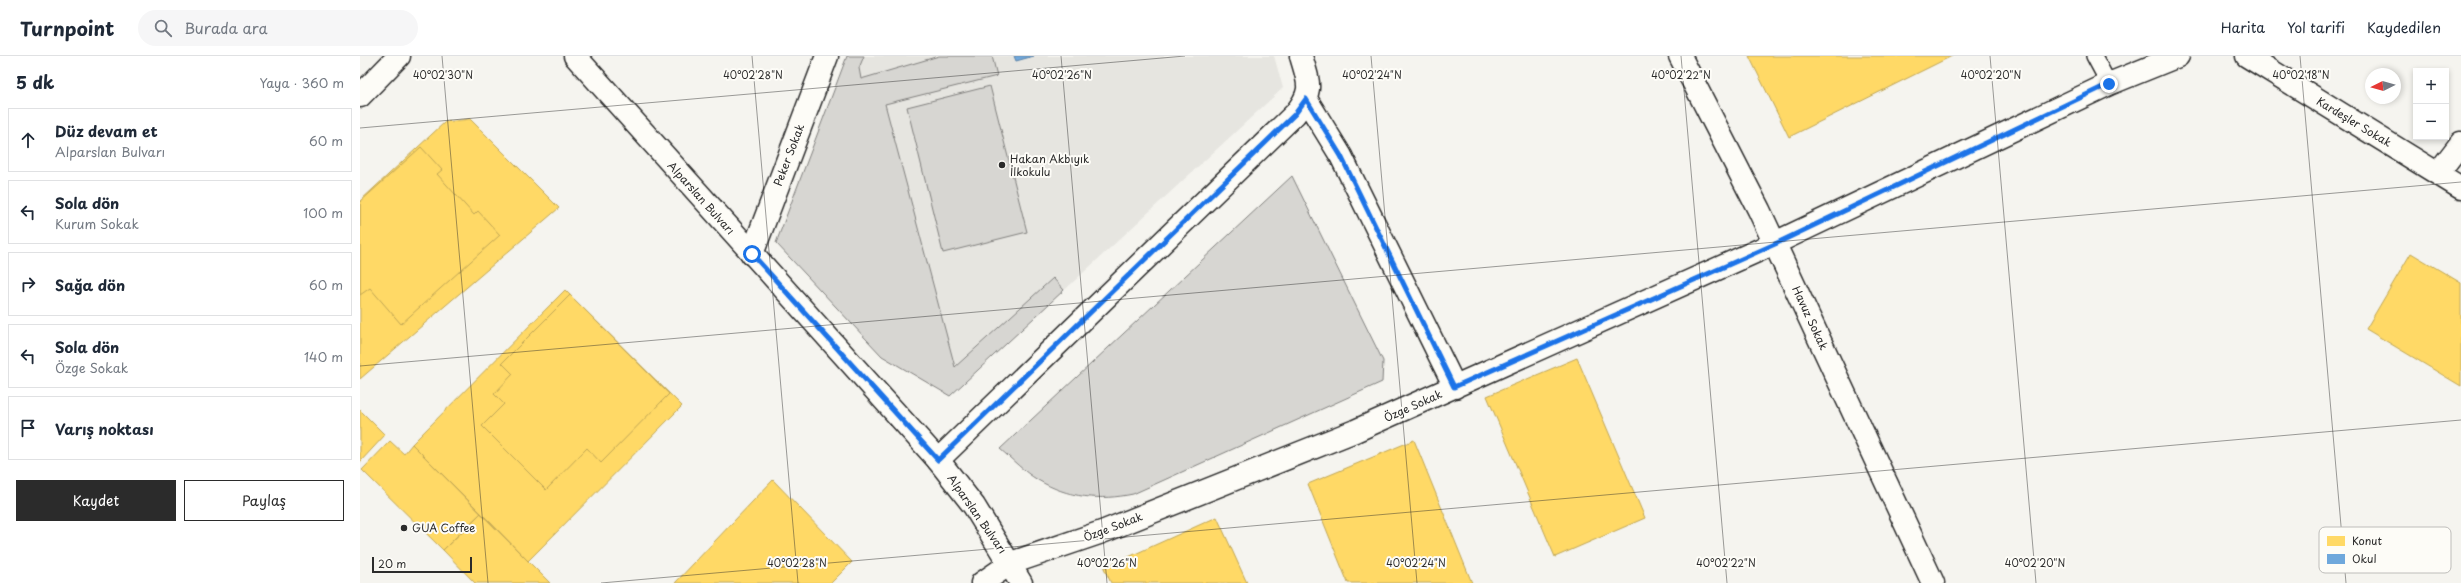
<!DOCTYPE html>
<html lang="tr">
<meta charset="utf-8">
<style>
:root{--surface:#fff;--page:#f6f6f7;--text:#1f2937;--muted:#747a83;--line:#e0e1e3;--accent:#2b2b2b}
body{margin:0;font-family:"Playpen Sans",sans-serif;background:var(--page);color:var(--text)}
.controls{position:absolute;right:12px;top:12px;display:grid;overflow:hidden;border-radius:0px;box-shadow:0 2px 6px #0003}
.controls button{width:36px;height:36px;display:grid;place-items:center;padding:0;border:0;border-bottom:1px solid var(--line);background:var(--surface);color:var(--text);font:20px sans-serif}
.compass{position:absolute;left:2005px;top:12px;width:36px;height:36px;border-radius:50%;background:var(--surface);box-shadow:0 2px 6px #0003;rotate:265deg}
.scale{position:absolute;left:12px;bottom:10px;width:100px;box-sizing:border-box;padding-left:4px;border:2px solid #2b2b2b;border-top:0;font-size:11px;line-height:14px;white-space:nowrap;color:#2b2b2b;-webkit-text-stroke:3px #fdfcf7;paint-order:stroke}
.stop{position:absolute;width:12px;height:12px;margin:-9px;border:3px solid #1a73e8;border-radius:50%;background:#fff}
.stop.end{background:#1a73e8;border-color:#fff;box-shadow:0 1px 4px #0008}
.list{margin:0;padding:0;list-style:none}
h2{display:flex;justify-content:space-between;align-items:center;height:52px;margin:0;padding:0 16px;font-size:17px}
h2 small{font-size:13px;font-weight:400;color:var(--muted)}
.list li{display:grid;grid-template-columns:26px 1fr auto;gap:12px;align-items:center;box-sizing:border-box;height:64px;margin:0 8px 8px;padding:0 8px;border:1px solid var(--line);border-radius:0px}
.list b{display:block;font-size:15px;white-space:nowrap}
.list p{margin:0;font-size:13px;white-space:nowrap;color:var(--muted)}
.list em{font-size:13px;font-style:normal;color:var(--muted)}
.actions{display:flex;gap:8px;padding:12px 16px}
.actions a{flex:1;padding:9px 0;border:1px solid var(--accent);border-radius:0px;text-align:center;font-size:14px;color:var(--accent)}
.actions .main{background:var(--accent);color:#fff}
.icon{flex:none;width:22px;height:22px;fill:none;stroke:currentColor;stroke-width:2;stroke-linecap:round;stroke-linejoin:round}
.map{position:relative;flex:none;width:2101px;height:527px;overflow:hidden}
header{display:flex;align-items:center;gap:24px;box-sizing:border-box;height:56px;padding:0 20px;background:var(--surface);border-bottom:1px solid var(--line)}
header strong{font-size:19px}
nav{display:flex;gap:22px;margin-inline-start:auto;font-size:14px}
.search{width:280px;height:36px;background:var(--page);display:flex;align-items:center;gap:10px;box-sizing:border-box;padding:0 14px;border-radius:22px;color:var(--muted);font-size:15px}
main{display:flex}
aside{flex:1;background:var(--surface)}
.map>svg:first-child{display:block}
.built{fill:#e6e5e0}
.green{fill:#d7d6d2;stroke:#81807e}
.homes{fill:#ffd966;stroke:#bfa554}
.schools{fill:#6fa8dc;stroke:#5b82a7}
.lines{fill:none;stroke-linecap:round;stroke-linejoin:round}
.service-casing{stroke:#2b2b2b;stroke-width:18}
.minor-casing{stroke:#2b2b2b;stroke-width:25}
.tertiary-casing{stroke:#2b2b2b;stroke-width:25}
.secondary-casing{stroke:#2b2b2b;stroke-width:25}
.service{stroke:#fdfcf7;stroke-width:15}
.minor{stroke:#fdfcf7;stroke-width:22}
.tertiary{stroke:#fdfcf7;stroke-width:22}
.secondary{stroke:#fdfcf7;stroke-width:22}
.route{stroke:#1a73e8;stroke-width:5}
.ticks{fill:none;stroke:#2b2b2b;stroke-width:1;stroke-opacity:0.45}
.poi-dot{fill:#2b2b2b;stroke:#fdfcf7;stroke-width:1.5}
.labels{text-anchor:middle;stroke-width:4;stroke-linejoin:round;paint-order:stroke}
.street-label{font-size:11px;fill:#2b2b2b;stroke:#fdfcf7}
.poi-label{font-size:11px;fill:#2b2b2b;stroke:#fdfcf7;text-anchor:start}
.key{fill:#fdfcf7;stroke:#bebdba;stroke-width:1}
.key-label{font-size:11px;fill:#2b2b2b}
.ticks-label{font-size:10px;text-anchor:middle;fill:#2b2b2b;stroke:#fdfcf7;stroke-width:4;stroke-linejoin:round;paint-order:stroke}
</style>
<header>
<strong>Turnpoint</strong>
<div class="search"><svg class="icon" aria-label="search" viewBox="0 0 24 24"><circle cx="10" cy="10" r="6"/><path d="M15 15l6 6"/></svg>Burada ara</div>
<nav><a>Harita</a><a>Yol tarifi</a><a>Kaydedilen</a></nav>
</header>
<main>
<aside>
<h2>5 dk<small>Yaya · 360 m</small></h2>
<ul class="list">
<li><svg class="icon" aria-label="ahead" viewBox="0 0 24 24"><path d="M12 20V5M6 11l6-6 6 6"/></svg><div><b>Düz devam et</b><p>Alparslan Bulvarı</p></div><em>60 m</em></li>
<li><svg class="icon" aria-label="left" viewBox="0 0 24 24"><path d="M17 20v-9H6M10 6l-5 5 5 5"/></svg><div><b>Sola dön</b><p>Kurum Sokak</p></div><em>100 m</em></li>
<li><svg class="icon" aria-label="right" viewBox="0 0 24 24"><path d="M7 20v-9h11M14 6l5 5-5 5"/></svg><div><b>Sağa dön</b></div><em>60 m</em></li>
<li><svg class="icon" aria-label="left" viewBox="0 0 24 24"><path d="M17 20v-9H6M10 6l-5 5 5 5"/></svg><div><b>Sola dön</b><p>Özge Sokak</p></div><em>140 m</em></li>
<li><svg class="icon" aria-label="arrive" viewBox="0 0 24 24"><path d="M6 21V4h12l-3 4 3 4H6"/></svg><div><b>Varış noktası</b></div></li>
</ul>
<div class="actions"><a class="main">Kaydet</a><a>Paylaş</a></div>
</aside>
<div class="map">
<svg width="2101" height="527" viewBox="0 0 2101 527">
<rect width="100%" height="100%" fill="#f5f4ef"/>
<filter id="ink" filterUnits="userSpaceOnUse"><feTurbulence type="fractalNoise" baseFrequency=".025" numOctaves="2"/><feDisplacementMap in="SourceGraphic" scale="8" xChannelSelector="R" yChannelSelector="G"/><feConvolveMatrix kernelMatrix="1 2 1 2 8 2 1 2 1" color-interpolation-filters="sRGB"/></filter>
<g filter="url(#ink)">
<!-- built -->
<path class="built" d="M 487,0 L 914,0 L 923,32 L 590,340 L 522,300 L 416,187 Z"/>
<!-- green -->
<path class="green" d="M 487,0 L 504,0 L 499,12 L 501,23 L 579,0 L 632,0 L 637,20 L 525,48 L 595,311 L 693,222 L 704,234 L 590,340 L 522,300 L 416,187 Z
M 630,30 L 667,176 L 583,197 L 547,51 Z
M 932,120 L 1023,305 L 1022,326 L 773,438 C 740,445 708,442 678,424 C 664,416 652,403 640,393 Z"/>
<!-- homes -->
<path class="homes" d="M 1389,0 L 1592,0 L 1429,81 Z
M 110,63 L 199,152 L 0,323 L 0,145 L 85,66 Z
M 61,91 L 82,114 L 77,118 L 114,159 L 118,155 L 140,179 L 41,268 L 10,232 L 0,239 L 0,146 Z
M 2051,197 L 2101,227 L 2101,330 L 2006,273 Z
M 205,234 L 322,350 L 168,505 L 52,388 Z
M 210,239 L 309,338 L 241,407 L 227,392 L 186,434 L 122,370 L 144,348 L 134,338 L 153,318 L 142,307 Z
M 1217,302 L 1285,462 L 1195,501 L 1127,340 Z
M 0,354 L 25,379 L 0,406 Z
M 1054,384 L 1112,527 L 988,527 L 948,428 Z
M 30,385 L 44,398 L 52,388 L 121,457 L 83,494 L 2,414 Z
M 413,424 L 492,506 L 471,527 L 315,527 Z
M 121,457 L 168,505 L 190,527 L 115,527 L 83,494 Z
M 857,461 L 887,527 L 751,527 L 744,512 Z"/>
<!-- schools -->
<path class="schools" d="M 654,0 L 674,0 L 656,5 Z"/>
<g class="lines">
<!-- service casing -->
<g class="service-casing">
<path id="service" d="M 1734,0 L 1749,28"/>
</g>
<!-- minor casing -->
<g class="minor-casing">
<path id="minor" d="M 1320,0 L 1399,154 L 1573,527
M 1887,0 L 2101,132
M 946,43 L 981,100 L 1095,331
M 392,198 L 467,0
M 578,404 L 935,58 C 954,34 949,28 941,0
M 622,527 L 651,507 L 742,476 L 995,375 L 1415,187 L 1749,28 L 1818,0"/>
</g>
<!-- tertiary casing -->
<g class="tertiary-casing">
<path id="tertiary" d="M 215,0 L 578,404 L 614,450 L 661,527
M 2078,117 L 2101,87"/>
</g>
<!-- secondary casing -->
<g class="secondary-casing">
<path id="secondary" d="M 0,40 L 39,0"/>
</g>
<!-- service -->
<use href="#service" class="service"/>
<!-- minor -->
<use href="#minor" class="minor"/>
<!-- tertiary -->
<use href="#tertiary" class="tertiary"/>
<!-- secondary -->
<use href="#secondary" class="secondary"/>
</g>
</g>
<g class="lines" filter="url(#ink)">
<!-- route -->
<path class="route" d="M 392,198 L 578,404 L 935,58 L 946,43 L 981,100 L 1094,331 L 1415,188 L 1749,28"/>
</g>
<!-- ticks -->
<path class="ticks" d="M 82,0 L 128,527M 392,0 L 438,527M 701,0 L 747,527M 1011,0 L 1057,527M 1321,0 L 1367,527M 1630,0 L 1676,527M 1940,0 L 1986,527M 0,72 L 825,0M 0,310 L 2101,126M 241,527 L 2101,364"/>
<!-- markers -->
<g class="poi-dot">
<circle cx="642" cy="109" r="4"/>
<circle cx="44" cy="472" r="4"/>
</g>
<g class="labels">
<!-- street labels -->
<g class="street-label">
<text transform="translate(1994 66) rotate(31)" y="4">Kardeşler Sokak</text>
<text transform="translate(429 99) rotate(-69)" y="4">Peker Sokak</text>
<text transform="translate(341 142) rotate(48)" y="4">Alparslan Bulvarı</text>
<text transform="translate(1450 262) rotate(65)" y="4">Havuz Sokak</text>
<text transform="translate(1053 350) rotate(-24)" y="4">Özge Sokak</text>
<text transform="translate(617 458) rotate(55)" y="4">Alparslan Bulvarı</text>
<text transform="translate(753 471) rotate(-21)" y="4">Özge Sokak</text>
</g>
<!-- poi labels -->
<g class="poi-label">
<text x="650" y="107">Hakan Akbıyık<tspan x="650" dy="13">İlkokulu</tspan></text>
<text x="52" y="476">GUA Coffee</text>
</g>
</g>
<!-- legend -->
<rect x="1959" y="471" width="132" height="46" rx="6" class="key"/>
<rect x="1967" y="480" width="18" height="10" fill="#ffd966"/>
<rect x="1967" y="498" width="18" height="10" fill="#6fa8dc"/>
<g class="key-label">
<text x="1992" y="489">Konut</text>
<text x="1992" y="507">Okul</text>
</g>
<g class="ticks-label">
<text x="83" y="23">40°02'30"N</text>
<text x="393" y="23">40°02'28"N</text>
<text x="702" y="23">40°02'26"N</text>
<text x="1012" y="23">40°02'24"N</text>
<text x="1321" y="23">40°02'22"N</text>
<text x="1631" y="23">40°02'20"N</text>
<text x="1941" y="23">40°02'18"N</text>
<text x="437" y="511">40°02'28"N</text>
<text x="747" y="511">40°02'26"N</text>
<text x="1056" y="511">40°02'24"N</text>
<text x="1366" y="511">40°02'22"N</text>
<text x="1675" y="511">40°02'20"N</text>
</g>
</svg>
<div class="controls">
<button>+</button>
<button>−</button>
</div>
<svg class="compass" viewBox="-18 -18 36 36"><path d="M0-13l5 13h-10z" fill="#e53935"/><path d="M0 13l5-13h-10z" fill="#747a83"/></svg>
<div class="scale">20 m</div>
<div class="stop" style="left:392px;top:198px"></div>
<div class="stop end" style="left:1749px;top:28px"></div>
</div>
</main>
